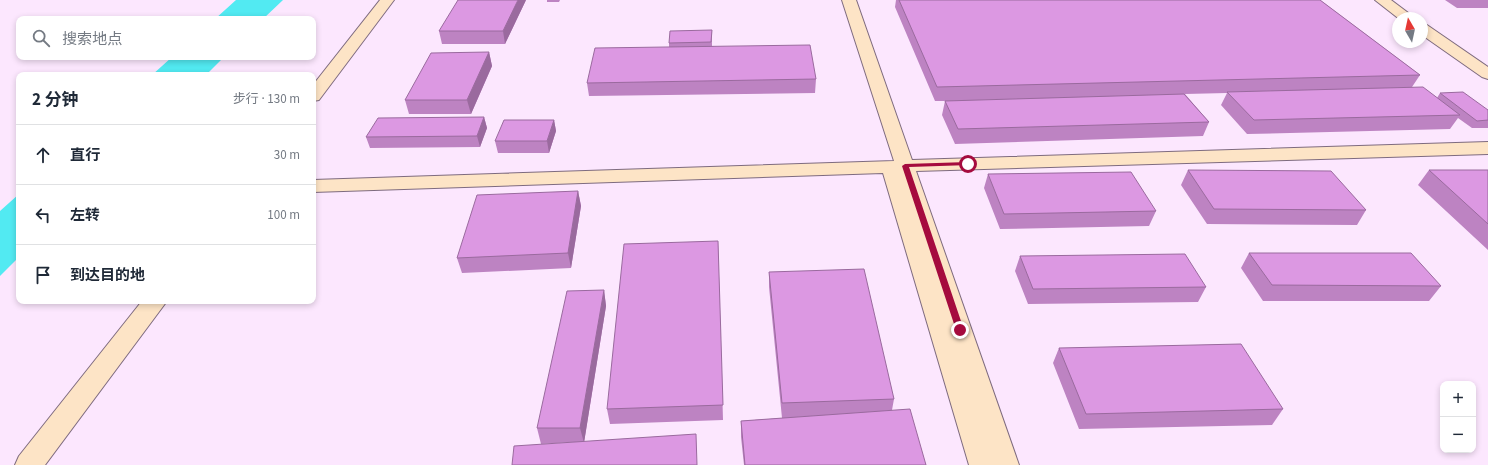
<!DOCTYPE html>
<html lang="zh">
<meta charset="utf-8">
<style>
:root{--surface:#fff;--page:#f2f2f3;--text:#1f2937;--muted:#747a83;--line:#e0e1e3}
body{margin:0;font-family:"Source Sans 3","Noto Sans SC",sans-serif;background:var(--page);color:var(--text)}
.controls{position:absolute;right:12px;bottom:12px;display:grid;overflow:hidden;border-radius:8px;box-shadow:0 2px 6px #0003}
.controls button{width:36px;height:36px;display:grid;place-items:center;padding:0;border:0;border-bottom:1px solid var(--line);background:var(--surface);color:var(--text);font:20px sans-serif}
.compass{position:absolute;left:1392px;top:12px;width:36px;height:36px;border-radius:50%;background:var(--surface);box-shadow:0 2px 6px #0003;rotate:351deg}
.stop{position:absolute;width:12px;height:12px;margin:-9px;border:3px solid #a50b3e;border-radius:50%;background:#fff}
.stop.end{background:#a50b3e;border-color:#fff;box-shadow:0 1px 4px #0008}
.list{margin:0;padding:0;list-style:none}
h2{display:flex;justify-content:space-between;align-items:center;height:52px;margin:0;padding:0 16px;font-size:17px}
h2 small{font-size:13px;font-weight:400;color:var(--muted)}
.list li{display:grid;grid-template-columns:26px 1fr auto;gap:12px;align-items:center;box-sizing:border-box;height:60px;padding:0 16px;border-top:1px solid var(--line)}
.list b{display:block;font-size:15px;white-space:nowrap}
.list em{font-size:13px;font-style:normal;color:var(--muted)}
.icon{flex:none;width:22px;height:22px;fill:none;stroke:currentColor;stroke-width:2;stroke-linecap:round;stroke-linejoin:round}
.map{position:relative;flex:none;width:1488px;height:465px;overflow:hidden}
.search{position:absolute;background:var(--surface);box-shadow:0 2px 6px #0003;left:16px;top:16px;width:300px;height:44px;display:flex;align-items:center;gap:10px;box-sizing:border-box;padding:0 14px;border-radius:8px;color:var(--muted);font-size:15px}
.panel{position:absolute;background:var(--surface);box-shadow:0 2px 6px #0003;left:16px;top:72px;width:300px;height:232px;border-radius:8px}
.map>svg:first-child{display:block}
.water{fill:#52eaf2}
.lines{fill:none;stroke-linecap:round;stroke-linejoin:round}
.secondary-casing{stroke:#7e6b7f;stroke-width:2}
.secondary{fill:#fde4c6;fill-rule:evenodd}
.wall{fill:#bd83c2}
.shaded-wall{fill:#9a6a9e}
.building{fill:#dc98e2;stroke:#9a6a9e}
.route{fill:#a50b3e}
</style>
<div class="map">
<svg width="1488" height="465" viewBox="0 0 1488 465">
<rect width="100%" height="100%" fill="#fce7fe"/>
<!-- water -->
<path class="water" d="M 236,0 L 283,0 L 263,19 L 215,19 Z
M 172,57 L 224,57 L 206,75 L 152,75 Z
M 19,194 L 19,257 L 0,276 L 0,211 Z"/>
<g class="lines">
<!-- secondary casing -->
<g class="secondary-casing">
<path id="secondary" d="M 380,0 L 394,0 L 319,100 L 313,101 L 313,85 Z
M 842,0 L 856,0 L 912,160 L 1488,142 L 1488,154 L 916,171 L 1019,465 L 969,465 L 883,173 L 313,192 L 313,180 L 894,161 Z
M 1375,0 L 1391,0 L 1415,18 L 1398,18 Z
M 1422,24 L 1427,25 L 1488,67 L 1488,79 L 1482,77 L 1422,35 Z
M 142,301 L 167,301 L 45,465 L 15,465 L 19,456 Z"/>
</g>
<!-- secondary -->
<use href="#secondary" class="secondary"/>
</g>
<!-- wall -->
<path class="wall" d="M 526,0 L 505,44 L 442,44 L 439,31 Z
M 547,0 L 560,0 L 559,2 L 547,2 Z
M 896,0 L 1320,0 L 1420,75 L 1412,87 L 1437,98 L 1440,93 L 1488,110 L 1488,128 L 1472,128 L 1458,118 L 1450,129 L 1247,134 L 1221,105 L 1227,93 L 1185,94 L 1209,122 L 1203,136 L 955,144 L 942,115 L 945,101 L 935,101 L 895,7 Z
M 1445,0 L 1488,0 L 1488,8 L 1457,8 Z
M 712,30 L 712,46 L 816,79 L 815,93 L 589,96 L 587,83 L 669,47 L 669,43 Z
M 489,52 L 492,66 L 471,114 L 409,114 L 405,100 Z
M 484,117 L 487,128 L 480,147 L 370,148 L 366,137 Z
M 554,120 L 556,131 L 549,153 L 498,153 L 495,141 Z
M 1188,170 L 1366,210 L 1357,225 L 1207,224 L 1181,185 Z
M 1429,170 L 1488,170 L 1488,250 L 1418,185 Z
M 988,174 L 1156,211 L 1149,226 L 1000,229 L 984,188 Z
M 578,191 L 581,206 L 571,268 L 462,273 L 457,258 Z
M 718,241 L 723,420 L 610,424 L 607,409 Z
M 1249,253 L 1441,286 L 1429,301 L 1263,301 L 1241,268 Z
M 1020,256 L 1206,287 L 1198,302 L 1028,304 L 1015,271 Z
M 769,272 L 894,399 L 892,410 L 926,465 L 744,465 L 741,437 L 741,421 L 782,418 L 769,287 Z
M 604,290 L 606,306 L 584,442 L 556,443 L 541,444 L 537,428 Z
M 1059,348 L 1283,409 L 1272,425 L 1079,429 L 1053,363 Z"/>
<!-- shaded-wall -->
<path class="shaded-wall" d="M 518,0 L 526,0 L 505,44 L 503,31 Z
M 489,52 L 492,66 L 471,114 L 467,100 Z
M 484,117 L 487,128 L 480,147 L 477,136 Z
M 554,120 L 556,131 L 549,153 L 547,141 Z
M 578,191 L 581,206 L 571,268 L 568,253 Z
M 604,290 L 606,306 L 584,443 L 580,428 Z"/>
<!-- building -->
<path class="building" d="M 458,0 L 518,0 L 503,31 L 439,31 Z
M 899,0 L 1320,0 L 1420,75 L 937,87 Z
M 712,30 L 711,42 L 669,43 L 670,31 Z
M 810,45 L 816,79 L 587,83 L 595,48 Z
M 489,52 L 467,100 L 405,100 L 431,53 Z
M 1423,87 L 1460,115 L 1254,120 L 1227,92 Z
M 1463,92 L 1488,110 L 1488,120 L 1477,121 L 1440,93 Z
M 1184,94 L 1209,122 L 958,129 L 945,101 Z
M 484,117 L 477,136 L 366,137 L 378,118 Z
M 504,120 L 554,120 L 547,141 L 495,141 Z
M 1188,170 L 1331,171 L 1366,210 L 1214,209 Z
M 1429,170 L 1488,170 L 1488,224 Z
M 1131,172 L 1156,211 L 1004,214 L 988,174 Z
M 578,191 L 568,253 L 457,258 L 477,195 Z
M 718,241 L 723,405 L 607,409 L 624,244 Z
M 1249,253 L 1411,253 L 1441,286 L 1272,285 Z
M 1185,254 L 1206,287 L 1033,289 L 1020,256 Z
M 864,269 L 894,399 L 782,403 L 769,272 Z
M 604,290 L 580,428 L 537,428 L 567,291 Z
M 1241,344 L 1283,409 L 1086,414 L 1059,348 Z
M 910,409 L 926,465 L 745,465 L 741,421 Z
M 696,434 L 697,465 L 512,465 L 514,446 Z"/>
<!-- route -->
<path class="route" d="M 968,162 L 970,162 L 970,165 L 909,167 L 964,330 L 960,333 L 956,330 L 902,166 L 905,164 Z"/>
</svg>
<div class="controls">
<button>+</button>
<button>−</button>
</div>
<svg class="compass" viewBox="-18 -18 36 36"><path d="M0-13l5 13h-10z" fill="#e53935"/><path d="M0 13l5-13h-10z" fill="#747a83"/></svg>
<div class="stop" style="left:968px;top:164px"></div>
<div class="stop end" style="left:960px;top:330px"></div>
<div class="search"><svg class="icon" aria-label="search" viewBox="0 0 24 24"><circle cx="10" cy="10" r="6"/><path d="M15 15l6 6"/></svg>搜索地点</div>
<section class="panel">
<h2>2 分钟<small>步行 · 130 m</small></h2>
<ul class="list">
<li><svg class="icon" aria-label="ahead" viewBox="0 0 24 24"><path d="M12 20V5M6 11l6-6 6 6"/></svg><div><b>直行</b></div><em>30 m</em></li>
<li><svg class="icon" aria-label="left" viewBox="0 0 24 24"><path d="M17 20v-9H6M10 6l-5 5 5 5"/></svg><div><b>左转</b></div><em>100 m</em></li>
<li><svg class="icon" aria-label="arrive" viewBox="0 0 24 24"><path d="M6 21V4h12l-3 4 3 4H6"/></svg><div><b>到达目的地</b></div></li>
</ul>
</section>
</div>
